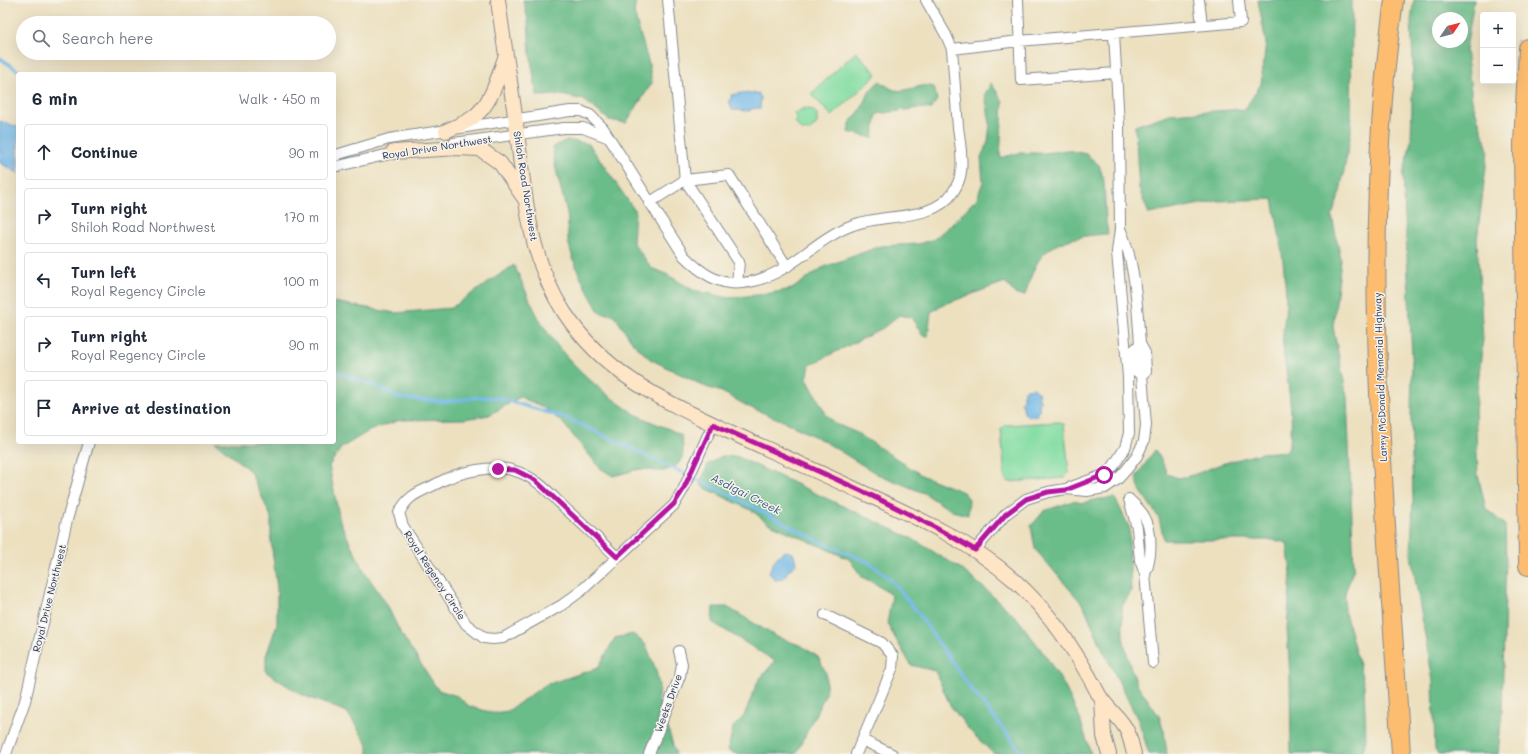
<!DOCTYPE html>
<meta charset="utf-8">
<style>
:root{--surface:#fff;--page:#f6f6f7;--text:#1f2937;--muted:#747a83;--line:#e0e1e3}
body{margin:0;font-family:Mali,sans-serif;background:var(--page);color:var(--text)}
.controls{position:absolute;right:12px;top:12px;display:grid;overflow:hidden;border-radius:4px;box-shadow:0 4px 16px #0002}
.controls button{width:36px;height:36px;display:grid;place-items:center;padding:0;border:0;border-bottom:1px solid var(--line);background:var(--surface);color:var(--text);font:20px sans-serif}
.compass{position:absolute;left:1432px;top:12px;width:36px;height:36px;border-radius:50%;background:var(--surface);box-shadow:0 4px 16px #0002;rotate:55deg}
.stop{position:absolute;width:12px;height:12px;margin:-9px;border:3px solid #b5179e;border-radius:50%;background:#fff}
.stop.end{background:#b5179e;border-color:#fff;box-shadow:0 1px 4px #0008}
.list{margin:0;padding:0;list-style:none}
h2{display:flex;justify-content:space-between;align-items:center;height:52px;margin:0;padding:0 16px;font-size:17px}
h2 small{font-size:13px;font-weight:400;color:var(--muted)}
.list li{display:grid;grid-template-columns:26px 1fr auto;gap:12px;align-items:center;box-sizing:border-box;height:56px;margin:0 8px 8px;padding:0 8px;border:1px solid var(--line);border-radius:4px}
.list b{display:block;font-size:15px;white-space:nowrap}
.list p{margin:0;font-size:13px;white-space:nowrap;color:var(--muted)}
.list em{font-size:13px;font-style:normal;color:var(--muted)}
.icon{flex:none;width:22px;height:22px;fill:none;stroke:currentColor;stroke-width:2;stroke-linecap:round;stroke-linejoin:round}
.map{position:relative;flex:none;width:1528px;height:754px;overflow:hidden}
.search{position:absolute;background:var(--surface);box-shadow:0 4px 16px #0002;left:16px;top:16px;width:320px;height:44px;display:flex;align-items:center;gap:10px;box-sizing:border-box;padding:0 14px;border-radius:22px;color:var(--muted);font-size:15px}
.panel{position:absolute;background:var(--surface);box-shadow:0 4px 16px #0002;left:16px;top:72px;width:320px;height:372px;border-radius:4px}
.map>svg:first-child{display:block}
.green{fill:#83dda3;stroke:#4f8680}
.forest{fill:#6abc89;stroke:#427674;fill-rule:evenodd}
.water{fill:#71b8e8;stroke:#4674a3}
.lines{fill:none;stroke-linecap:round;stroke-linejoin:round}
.stream{stroke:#71b8e8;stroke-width:3.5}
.street-casing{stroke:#84888e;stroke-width:12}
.secondary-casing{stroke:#84888e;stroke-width:16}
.highway-casing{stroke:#84888e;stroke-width:20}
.street{stroke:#fff;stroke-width:10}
.secondary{stroke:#fee5c5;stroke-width:14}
.highway{stroke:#fcbd6f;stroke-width:18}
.route{stroke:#b5179e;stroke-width:5}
.labels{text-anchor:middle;stroke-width:3;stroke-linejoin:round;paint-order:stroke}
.street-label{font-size:10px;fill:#1b2f5e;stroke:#f7f3e8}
.water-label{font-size:11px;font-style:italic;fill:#355887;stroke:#f7f3e8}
</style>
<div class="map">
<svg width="1528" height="754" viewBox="0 0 1528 754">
<rect width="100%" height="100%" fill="#f7f3e8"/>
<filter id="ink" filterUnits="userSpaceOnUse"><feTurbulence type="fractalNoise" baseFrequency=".025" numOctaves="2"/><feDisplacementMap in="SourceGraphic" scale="8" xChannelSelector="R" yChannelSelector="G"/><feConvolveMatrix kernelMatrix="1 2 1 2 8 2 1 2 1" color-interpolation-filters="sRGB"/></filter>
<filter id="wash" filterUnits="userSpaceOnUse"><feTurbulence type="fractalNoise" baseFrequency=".012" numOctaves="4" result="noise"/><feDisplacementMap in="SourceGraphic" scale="16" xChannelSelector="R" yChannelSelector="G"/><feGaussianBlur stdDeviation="0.9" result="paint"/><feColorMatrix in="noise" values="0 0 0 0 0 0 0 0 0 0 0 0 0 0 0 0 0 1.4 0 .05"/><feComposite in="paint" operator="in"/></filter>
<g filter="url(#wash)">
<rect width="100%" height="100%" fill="#ece0bf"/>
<!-- green -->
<path class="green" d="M 856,52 L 877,74 L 832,116 L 811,94 Z
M 804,108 L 813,110 L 817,114 L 817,124 L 809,131 L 801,130 L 795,122 L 796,117 L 794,114 Z
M 1059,422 L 1064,424 L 1069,473 L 1064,478 L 1009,482 L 1005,479 L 1001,429 L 1005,425 Z"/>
<!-- forest -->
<path class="forest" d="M 523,0 L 636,0 L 634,13 L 649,64 L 652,83 L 626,123 L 609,120 L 584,100 L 562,95 L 537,96 L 530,53 L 528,20 Z
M 1258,0 L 1352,0 L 1351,132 L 1340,192 L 1332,216 L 1341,260 L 1333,327 L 1347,397 L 1354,568 L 1345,593 L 1344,609 L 1364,684 L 1366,739 L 1362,754 L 1291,754 L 1290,678 L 1287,628 L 1291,573 L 1287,543 L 1275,540 L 1164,540 L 1159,518 L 1140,490 L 1136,477 L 1155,450 L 1161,459 L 1167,474 L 1178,478 L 1193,475 L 1221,464 L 1262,453 L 1287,451 C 1298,428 1285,372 1283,345 C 1282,330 1286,314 1286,299 C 1285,266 1279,231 1273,199 L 1216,201 L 1149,214 L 1139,189 L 1135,126 L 1170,114 L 1245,109 L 1261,84 L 1266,43 Z
M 1414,0 L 1474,0 L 1466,49 L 1472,100 L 1488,150 L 1477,240 L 1483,339 L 1475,410 L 1478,475 L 1486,509 L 1505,525 L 1506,555 L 1502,712 L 1498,754 L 1438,754 L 1435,750 L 1433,681 L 1411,555 L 1413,499 L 1411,416 L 1412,357 L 1403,176 L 1411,141 L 1413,63 L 1411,21 ZM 1438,18 L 1462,18 L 1462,42 L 1438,42 Z
M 880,81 C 884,84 889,88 894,90 C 908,93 920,82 934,87 L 937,100 L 931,109 L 919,108 L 877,114 L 873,138 L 848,132 C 851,115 855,120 862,107 C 870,94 866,92 880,81 Z
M 991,83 L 1003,101 L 1000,158 L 1019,153 L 1045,153 L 1067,150 L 1086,154 L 1099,165 L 1104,181 L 1106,222 L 1108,234 C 1084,235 1051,239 1037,263 C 1032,273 1028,284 1025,295 L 1016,295 L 1005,282 L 945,304 L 931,312 L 928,336 L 923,336 L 911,317 L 899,315 L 883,328 L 810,365 L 807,379 L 826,414 L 836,424 L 857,433 L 923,476 L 963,492 L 969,499 L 968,515 L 952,511 L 924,493 L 877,474 L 822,440 L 781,420 L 749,407 L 722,392 L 706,387 L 650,359 L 633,343 L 614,315 L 600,313 C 587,291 573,266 568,240 C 567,231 569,222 567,213 C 562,190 554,170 553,147 L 567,140 L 589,144 L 635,211 L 633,242 L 651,268 L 668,275 L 693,290 L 729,298 L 766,294 L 792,289 L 822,268 L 880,246 L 918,244 L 934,239 L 953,223 L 977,198 L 983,182 L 981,157 L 988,142 L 990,123 L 985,94 Z
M 514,265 C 525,288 534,313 548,333 C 568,363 606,397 637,415 C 652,423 667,427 681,435 C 685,454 685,466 663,471 C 656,472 648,469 641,469 C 632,470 622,474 613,476 L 600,468 L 562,422 L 543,407 L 520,397 L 489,415 L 464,419 L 400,420 L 369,431 L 341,448 L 329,466 L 340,521 L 352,547 L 365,572 L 386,603 L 400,632 L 438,690 L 457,696 L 469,706 L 493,713 L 508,711 L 545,685 L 598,668 L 615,638 L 633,634 L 646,645 L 656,670 L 659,686 L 658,698 L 676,754 L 368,754 L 368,745 L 347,712 L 302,695 L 266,672 L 266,656 L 277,624 L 277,588 L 271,541 L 271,517 L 250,471 L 215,442 L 334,442 L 334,302 L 395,313 L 451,308 Z
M 722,456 L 738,457 L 911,538 L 960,568 L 986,590 L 1017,618 L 1045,655 L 1064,685 L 1080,719 L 1091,754 L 994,754 L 969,730 L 950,705 L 935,671 L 911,665 L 887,624 L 892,596 L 876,584 L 862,577 L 849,559 L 768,523 L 751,510 L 703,487 L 700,484 L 708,464 Z
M 1115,498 L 1130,529 L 1129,546 L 1131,592 L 1122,606 L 1123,637 L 1130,666 L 1137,684 L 1159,716 L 1164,731 L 1167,754 L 1149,754 L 1139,722 L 1102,648 L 1084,606 L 1035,549 L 1031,526 L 1044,511 L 1073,501 L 1083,503 L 1098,499 Z
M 713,607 L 727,607 L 777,637 L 802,646 L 818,657 L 826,673 L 826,693 L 796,754 L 736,754 L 728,750 L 733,727 L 744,716 L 758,681 L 775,661 L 712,622 Z"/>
<!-- water -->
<path class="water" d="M 748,92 L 749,94 L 759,93 L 759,97 L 761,97 L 760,108 L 750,109 L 750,111 L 732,110 L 729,100 L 731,100 L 731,95 Z
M 0,121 L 18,127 L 18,173 L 0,163 Z
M 1034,388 L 1038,392 L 1039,399 L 1042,401 L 1039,404 L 1040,411 L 1038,411 L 1036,416 L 1029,416 L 1024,413 L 1023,406 L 1021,402 L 1023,400 L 1023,394 L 1026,389 Z
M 787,551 L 794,554 L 796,564 C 794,567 791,568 788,571 C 784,577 785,580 775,580 L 769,572 C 773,563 777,553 787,551 Z"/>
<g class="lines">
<!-- stream -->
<path class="stream" d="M 0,58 L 23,74
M 334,371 L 379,387 L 399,398 L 446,402 L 480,397 L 499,398 L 569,419 L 734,497 L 823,543 L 864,560 L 878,569 L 894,583 L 917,612 L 969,686 L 1023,754"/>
</g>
</g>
<g filter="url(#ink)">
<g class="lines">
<!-- street casing -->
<g class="street-casing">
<path id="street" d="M 668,0 L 685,180 L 739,262 L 737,283
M 1018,0 L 1021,80 L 1116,73
M 1199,0 L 1202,25
M 952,49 L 1019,41 L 1241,22 L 1239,0
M 454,143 L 564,128 L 583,128 L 607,137
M 334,157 L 339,154 L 389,139 L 570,111 L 581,111 L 590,115 L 603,128 L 684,256 C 700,272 719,286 742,283 C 787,279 813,239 853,225 C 884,213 934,222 953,192 C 957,186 960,180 961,172 C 963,158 960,142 958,127 C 956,101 954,75 952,49 L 946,35 L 926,0
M 334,167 L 398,152
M 649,203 L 685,180 L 729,175 L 787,267
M 1140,344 L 1145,353 L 1146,372 L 1142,375
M 1066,489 L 1104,475 L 1113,467 L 1125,448 L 1129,433 L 1128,377 L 1117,252 L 1120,229 L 1119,126 L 1114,33
M 1129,499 L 1137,528 L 1140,560 L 1145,574 L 1153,663
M 1132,502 C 1136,506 1141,511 1144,516 C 1153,531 1152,559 1145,574
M 975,550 L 1006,514 L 1026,499 L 1048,492 L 1066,489 L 1087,491 L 1105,488 L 1118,479 L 1127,469 L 1137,456 L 1144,441 L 1146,425 L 1142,375 L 1136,371 L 1135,349 L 1140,344 C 1137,306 1136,266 1121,231
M 617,557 C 601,542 585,526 568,511 C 552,496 537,477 515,471 C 494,464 457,472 438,483 C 420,493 409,493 399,513 L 403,526 L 466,624 L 484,638 L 493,639 L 503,638 L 562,605 L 581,591 L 674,505 L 683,490 L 713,424
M 825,615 L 882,643 L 893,656 L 892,669 L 856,754
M 862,740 L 892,754
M 6,754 L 25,701 L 67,520 L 89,442
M 649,754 L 680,676 L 682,664 L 679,651"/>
</g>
<!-- secondary casing -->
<g class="secondary-casing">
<path id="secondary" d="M 498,0 C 503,39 510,78 515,116 C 524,183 526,254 564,312 C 605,375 664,401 730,432 C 776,453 821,473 866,494 C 918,518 971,542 1014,580 C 1050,612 1077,652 1099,695 C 1107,709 1123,719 1128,733 C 1131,740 1132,747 1134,754
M 446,131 C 454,127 463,124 471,119 C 491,106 497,80 505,58
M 393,152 L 458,148 L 480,149 L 500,163 L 524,198
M 1102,700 L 1104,736 L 1109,754"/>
</g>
<!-- highway casing -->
<g class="highway-casing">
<path id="highway" d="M 1394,0 C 1358,250 1386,504 1401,754
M 1528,48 L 1523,144 L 1528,566"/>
</g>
<!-- street -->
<use href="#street" class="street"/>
<!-- secondary -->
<use href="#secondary" class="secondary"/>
<!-- highway -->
<use href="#highway" class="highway"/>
</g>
</g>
<g class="lines" filter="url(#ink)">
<!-- route -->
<path class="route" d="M 498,469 L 515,470 L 535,480 L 617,557 L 674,504 L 683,490 L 713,424 C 801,464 892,501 975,550 L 1006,514 L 1026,499 L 1048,492 L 1066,490 L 1104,475"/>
</g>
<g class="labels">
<!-- street labels -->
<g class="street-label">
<text transform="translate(437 147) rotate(-9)" y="4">Royal Drive Northwest</text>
<text transform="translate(526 186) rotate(81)" y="4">Shiloh Road Northwest</text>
<text transform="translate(1380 377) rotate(-92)" y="4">Larry McDonald Memorial Highway</text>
<text transform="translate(435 575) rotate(57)" y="4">Royal Regency Circle</text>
<text transform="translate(49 598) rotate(-76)" y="4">Royal Drive Northwest</text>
<text transform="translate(668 703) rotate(-70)" y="4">Weeks Drive</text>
</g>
<!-- water labels -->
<g class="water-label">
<text transform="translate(746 494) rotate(27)" y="4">Asdigai Creek</text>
</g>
</g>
</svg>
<div class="controls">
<button>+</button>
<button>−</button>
</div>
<svg class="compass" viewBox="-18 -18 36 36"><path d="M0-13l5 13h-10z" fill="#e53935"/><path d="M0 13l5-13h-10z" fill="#747a83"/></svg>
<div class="stop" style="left:1104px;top:475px"></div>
<div class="stop end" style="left:498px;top:469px"></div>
<div class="search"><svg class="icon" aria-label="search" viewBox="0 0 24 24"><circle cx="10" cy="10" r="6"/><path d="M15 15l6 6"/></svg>Search here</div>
<section class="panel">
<h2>6 min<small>Walk · 450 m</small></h2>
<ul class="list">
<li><svg class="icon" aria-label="ahead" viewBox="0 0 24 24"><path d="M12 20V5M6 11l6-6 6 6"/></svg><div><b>Continue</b></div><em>90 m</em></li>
<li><svg class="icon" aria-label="right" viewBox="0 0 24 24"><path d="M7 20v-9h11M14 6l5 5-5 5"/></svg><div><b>Turn right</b><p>Shiloh Road Northwest</p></div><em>170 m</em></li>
<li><svg class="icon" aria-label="left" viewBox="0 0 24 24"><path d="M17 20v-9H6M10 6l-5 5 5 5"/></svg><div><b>Turn left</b><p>Royal Regency Circle</p></div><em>100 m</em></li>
<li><svg class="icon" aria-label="right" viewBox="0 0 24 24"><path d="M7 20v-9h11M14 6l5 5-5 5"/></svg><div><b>Turn right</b><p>Royal Regency Circle</p></div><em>90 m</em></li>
<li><svg class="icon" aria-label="arrive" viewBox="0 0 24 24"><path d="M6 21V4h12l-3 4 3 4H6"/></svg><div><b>Arrive at destination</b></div></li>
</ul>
</section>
</div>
